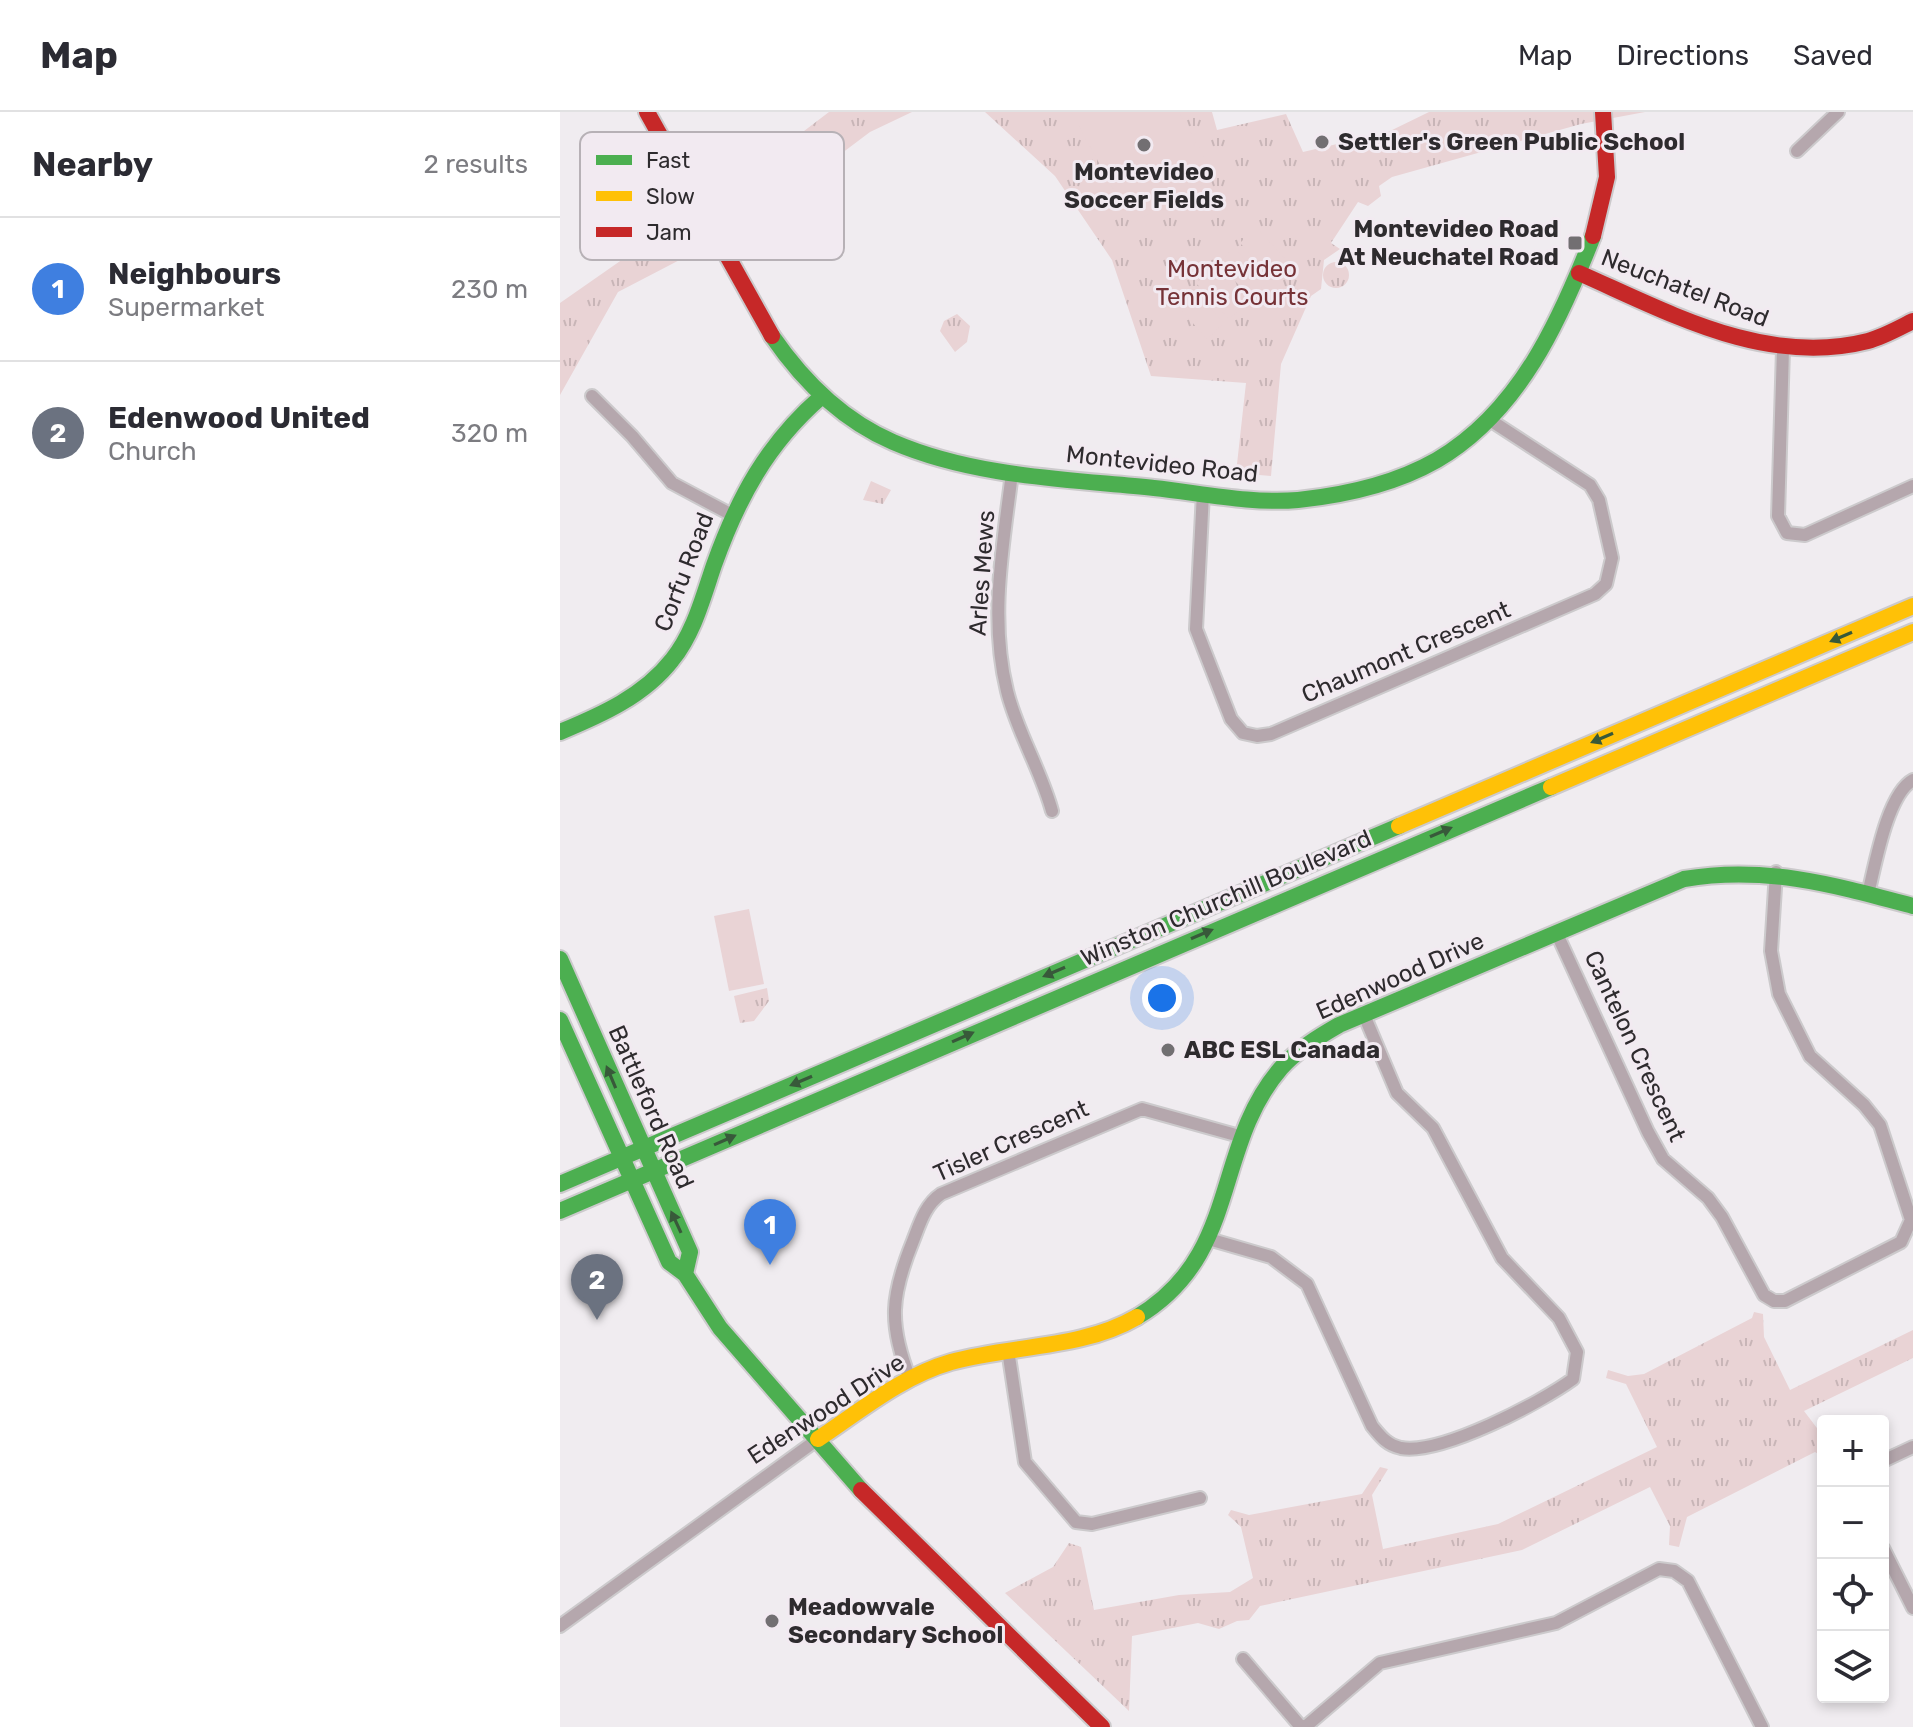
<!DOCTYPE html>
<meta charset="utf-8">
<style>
:root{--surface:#fff;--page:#f7f7f7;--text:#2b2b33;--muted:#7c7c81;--line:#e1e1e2;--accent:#726f72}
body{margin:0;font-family:Rubik,sans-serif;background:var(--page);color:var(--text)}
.controls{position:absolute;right:24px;bottom:24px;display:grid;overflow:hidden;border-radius:8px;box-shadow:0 4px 12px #0003}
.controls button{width:72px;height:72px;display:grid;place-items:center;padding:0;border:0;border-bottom:2px solid var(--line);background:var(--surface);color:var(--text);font:40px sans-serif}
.you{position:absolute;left:602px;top:886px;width:28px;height:28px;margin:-20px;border:6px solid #fff;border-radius:50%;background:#1a73e8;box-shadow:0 0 0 12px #1a73e833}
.badge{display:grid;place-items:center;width:52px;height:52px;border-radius:50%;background:var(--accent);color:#fff;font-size:26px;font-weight:700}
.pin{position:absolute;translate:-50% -66px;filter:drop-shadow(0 2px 4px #0008)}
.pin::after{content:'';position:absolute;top:42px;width:28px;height:24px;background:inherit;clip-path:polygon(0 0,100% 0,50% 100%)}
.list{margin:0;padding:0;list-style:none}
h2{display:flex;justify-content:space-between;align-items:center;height:104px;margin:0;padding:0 32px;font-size:34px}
h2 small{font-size:26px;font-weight:400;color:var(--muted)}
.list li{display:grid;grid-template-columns:52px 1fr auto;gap:24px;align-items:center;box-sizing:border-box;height:144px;padding:0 32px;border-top:2px solid var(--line)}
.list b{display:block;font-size:30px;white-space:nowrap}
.list p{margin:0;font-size:26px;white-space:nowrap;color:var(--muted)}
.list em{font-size:26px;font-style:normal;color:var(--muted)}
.icon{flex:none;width:44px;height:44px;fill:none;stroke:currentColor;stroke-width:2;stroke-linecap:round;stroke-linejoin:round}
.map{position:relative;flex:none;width:1353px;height:1615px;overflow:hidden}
header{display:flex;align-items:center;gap:48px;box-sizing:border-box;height:112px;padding:0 40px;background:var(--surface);border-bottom:2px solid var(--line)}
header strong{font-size:38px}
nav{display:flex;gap:44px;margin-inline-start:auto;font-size:28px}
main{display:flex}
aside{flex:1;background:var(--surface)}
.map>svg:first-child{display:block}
.grass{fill:url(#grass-tufts)}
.pitch{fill:#e9d3d5}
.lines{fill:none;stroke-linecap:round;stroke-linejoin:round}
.street-casing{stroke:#cccacc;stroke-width:16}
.fast-casing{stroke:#cccacc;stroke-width:20}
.slow-casing{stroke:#cccacc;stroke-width:20}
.jam-casing{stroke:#cccacc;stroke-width:20}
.street{stroke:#b5a7ad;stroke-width:12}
.fast{stroke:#4caf50;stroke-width:16}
.slow{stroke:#ffc107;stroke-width:16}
.jam{stroke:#c62828;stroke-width:16}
.oneway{fill:#38593a}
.poi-dot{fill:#726f72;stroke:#f2eaf1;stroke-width:3}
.labels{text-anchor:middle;stroke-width:6;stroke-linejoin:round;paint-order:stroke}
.poi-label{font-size:24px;font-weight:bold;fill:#2e2b2e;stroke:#f2eaf1;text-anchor:start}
.park-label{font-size:24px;fill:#763237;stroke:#f2eaf1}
.street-label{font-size:24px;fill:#2e2b2e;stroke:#f2eaf1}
.key{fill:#f2eaf1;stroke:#b7b1b6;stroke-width:2}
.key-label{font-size:22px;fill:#2e2b2e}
</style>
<header>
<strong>Map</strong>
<nav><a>Map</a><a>Directions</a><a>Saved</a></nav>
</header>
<main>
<aside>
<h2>Nearby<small>2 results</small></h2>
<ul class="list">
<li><span class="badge" style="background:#3f7fe0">1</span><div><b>Neighbours</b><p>Supermarket</p></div><em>230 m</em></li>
<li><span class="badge" style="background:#6b7280">2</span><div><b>Edenwood United</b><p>Church</p></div><em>320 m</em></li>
</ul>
</aside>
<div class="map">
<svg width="1353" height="1615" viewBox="0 0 1353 1615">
<defs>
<pattern id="grass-tufts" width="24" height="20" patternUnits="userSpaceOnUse" patternTransform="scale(2)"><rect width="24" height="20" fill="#e9d3d5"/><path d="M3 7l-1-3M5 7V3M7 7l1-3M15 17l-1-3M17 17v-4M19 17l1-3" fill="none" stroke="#c8b5b7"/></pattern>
</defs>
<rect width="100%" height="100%" fill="#f0ecf0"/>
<!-- grass -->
<path class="grass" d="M 269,0 L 352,0 L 310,20 L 185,114 L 58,180 L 0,283 L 0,191 L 119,108 L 151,90 Z
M 425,0 L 652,0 L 657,18 L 726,2 L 743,40 L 828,20 L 869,0 L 1085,0 L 1021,12 L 832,65 L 819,74 L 821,84 L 808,94 L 798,90 L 771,131 L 780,137 L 764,148 L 761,177 L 751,184 L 721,252 L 711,364 L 676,361 L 686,271 L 591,264 L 552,148 L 495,64 Z
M763 163a13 13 0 1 1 26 0a13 13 0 1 1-26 0Z
M 397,202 L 410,214 L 407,230 L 395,240 L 380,219 L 384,209 Z
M 311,369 L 331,378 L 323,392 L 303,388 Z
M 207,876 L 209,889 L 194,909 L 180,911 L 174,884 Z
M 1194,1200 L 1203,1202 L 1204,1225 L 1230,1278 L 1353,1218 L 1353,1246 L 1244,1299 L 1263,1324 L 1263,1345 L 1255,1340 L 1127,1405 L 1119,1435 L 1109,1433 L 1110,1414 L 1090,1375 L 962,1438 L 700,1494 L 689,1508 L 677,1509 L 659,1517 L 638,1511 L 572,1524 L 569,1599 L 445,1481 L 493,1455 L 509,1431 L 521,1435 L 534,1498 L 619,1483 L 670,1480 L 693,1466 L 681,1415 L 668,1403 L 671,1398 L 689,1403 L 802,1382 L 820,1355 L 828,1357 L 812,1383 L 823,1437 L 938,1412 L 1097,1335 L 1066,1272 L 1046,1266 L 1048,1258 L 1068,1264 L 1084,1262 L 1192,1206 Z"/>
<!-- pitch -->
<path class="pitch" d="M 511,0 L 619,0 L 656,66 L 572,111 Z
M 696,115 L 729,151 L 713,166 L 680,131 Z
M 674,136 L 707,171 L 691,186 L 658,151 Z
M 653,156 L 686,191 L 669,207 L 636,171 Z
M 631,176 L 664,211 L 647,227 L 615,191 Z
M 189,797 L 204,872 L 169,879 L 154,804 Z"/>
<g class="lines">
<!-- street casing -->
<g class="street-casing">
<path id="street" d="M 1237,39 L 1278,0
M 1223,237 L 1218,404 L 1227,421 L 1245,423 L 1353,374
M 32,284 L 72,324 L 112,371 L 172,403
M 452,361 C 443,434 429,506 447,579 C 457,620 481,658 492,699
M 643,381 L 636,517 L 671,607 L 683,621 L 697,624 L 711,622 L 1035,482 L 1046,472 L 1052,446 L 1039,388 L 1030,373 L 930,308
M 1308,782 C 1315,754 1327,682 1353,668
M 997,822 L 1088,1020 L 1103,1047 L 1148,1086 L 1162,1105 L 1204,1183 L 1214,1189 L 1225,1189 L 1341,1130 L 1351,1108 L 1320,1013 L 1304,993 L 1250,944 L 1219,882 L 1211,839 L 1216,760
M 652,1128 L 711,1145 L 747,1172 L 812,1314 C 821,1325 827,1333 841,1336 C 881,1343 980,1291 1013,1267 L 1017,1240 L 999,1206 L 942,1146 L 873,1016 L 837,981 L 804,903
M 448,1238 L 465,1350 L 516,1410 L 532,1412 L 640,1386
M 350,1267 C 328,1212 331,1183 353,1129 C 360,1111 365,1093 381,1082 L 582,997 L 683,1025
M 1323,1349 L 1353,1335
M 1323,1436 L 1353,1496
M 0,1514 L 258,1327
M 683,1547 L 741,1615
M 745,1615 L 820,1551 L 996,1511 L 1099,1457 L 1114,1459 L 1128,1469 L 1202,1615"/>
</g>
<!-- fast casing -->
<g class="fast-casing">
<path id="fast" d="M 212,224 C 243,269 282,308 333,330 C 414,365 507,367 594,376 C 641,381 692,392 738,388 C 786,383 835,372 877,348 C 959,300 1000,209 1033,124
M 0,620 C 41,603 84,584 112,548 C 134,521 143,485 154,453 C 178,386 207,332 261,285
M 0,847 L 130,1140 L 125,1162
M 0,908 L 109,1150 L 125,1162 L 160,1216 L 301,1378
M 0,1072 L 839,714
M 0,1099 L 991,675
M 577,1205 C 681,1143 652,1036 721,956 C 737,938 758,925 779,913 L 1124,767 C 1205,753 1275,773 1353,794"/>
</g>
<!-- slow casing -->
<g class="slow-casing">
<path id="slow" d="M 991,675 L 1353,520
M 839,714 L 1353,494
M 258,1327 C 300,1299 342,1264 391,1250 C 452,1233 522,1237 577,1205"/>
</g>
<!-- jam casing -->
<g class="jam-casing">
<path id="jam" d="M 87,0 L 212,224
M 1033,124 L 1047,65 L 1043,0
M 1019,161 C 1110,201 1206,255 1308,229 C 1323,225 1339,216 1353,209
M 301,1378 L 542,1615"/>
</g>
<!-- street -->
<use href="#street" class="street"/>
<!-- fast -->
<use href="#fast" class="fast"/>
<!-- slow -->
<use href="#slow" class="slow"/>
<!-- jam -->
<use href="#jam" class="jam"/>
</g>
<!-- one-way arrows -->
<defs><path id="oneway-solid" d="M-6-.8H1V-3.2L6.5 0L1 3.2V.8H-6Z" transform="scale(2)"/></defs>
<g class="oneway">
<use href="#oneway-solid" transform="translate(1281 525) rotate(157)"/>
<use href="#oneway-solid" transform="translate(1042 626) rotate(157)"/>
<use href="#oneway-solid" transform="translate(881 720) rotate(-23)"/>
<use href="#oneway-solid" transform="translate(642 822) rotate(-23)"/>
<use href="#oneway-solid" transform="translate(494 860) rotate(157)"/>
<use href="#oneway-solid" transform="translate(403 925) rotate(-24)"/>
<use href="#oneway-solid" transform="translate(51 965) rotate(-113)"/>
<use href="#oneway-solid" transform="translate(241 969) rotate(157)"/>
<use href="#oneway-solid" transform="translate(165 1028) rotate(-24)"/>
<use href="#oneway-solid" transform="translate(116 1110) rotate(-115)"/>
</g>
<!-- markers -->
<g class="poi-dot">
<circle cx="762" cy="30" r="8"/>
<circle cx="584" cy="33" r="8"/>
<rect x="1007" y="123" width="16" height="16" rx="4"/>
<circle cx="608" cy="938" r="8"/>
<circle cx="212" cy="1509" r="8"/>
</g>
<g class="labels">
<!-- poi labels -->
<g class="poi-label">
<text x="778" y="38">Settler's Green Public School</text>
<text x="584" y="68" text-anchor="middle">Montevideo<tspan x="584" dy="28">Soccer Fields</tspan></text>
<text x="999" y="125" text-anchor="end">Montevideo Road<tspan x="999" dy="28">At Neuchatel Road</tspan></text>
<text x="624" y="946">ABC ESL Canada</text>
<text x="228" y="1503">Meadowvale<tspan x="228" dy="28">Secondary School</tspan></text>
</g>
<!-- park labels -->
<g class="park-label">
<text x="672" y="165">Montevideo<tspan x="672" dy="28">Tennis Courts</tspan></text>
</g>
<!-- street labels -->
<g class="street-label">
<text transform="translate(1125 176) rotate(21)" y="8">Neuchatel Road</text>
<text transform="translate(602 352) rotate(6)" y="8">Montevideo Road</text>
<text transform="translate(124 460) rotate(-69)" y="8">Corfu Road</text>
<text transform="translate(422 461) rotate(-86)" y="8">Arles Mews</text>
<text transform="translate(846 540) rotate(-23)" y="8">Chaumont Crescent</text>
<text transform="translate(666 786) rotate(-23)" y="8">Winston Churchill Boulevard</text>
<text transform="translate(840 864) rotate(-24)" y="8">Edenwood Drive</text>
<text transform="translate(1075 934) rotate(65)" y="8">Cantelon Crescent</text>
<text transform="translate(91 995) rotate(66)" y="8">Battleford Road</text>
<text transform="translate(451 1029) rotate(-24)" y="8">Tisler Crescent</text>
<text transform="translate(266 1297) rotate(-33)" y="8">Edenwood Drive</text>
</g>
</g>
<!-- legend -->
<rect x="20" y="20" width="264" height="128" rx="12" class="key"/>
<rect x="36" y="43" width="36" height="10" fill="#4caf50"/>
<rect x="36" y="79" width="36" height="10" fill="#ffc107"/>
<rect x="36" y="115" width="36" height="10" fill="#c62828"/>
<g class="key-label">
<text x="86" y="56">Fast</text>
<text x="86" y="92">Slow</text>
<text x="86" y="128">Jam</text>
</g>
</svg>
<div class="controls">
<button>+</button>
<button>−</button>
<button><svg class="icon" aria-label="locate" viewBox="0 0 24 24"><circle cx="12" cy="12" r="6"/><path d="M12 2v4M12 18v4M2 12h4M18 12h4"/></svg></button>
<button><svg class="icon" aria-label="layers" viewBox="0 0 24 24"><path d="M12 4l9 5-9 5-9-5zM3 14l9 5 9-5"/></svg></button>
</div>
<div class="you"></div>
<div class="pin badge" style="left:210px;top:1153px;background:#3f7fe0">1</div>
<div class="pin badge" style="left:37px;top:1208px;background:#6b7280">2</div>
</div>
</main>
